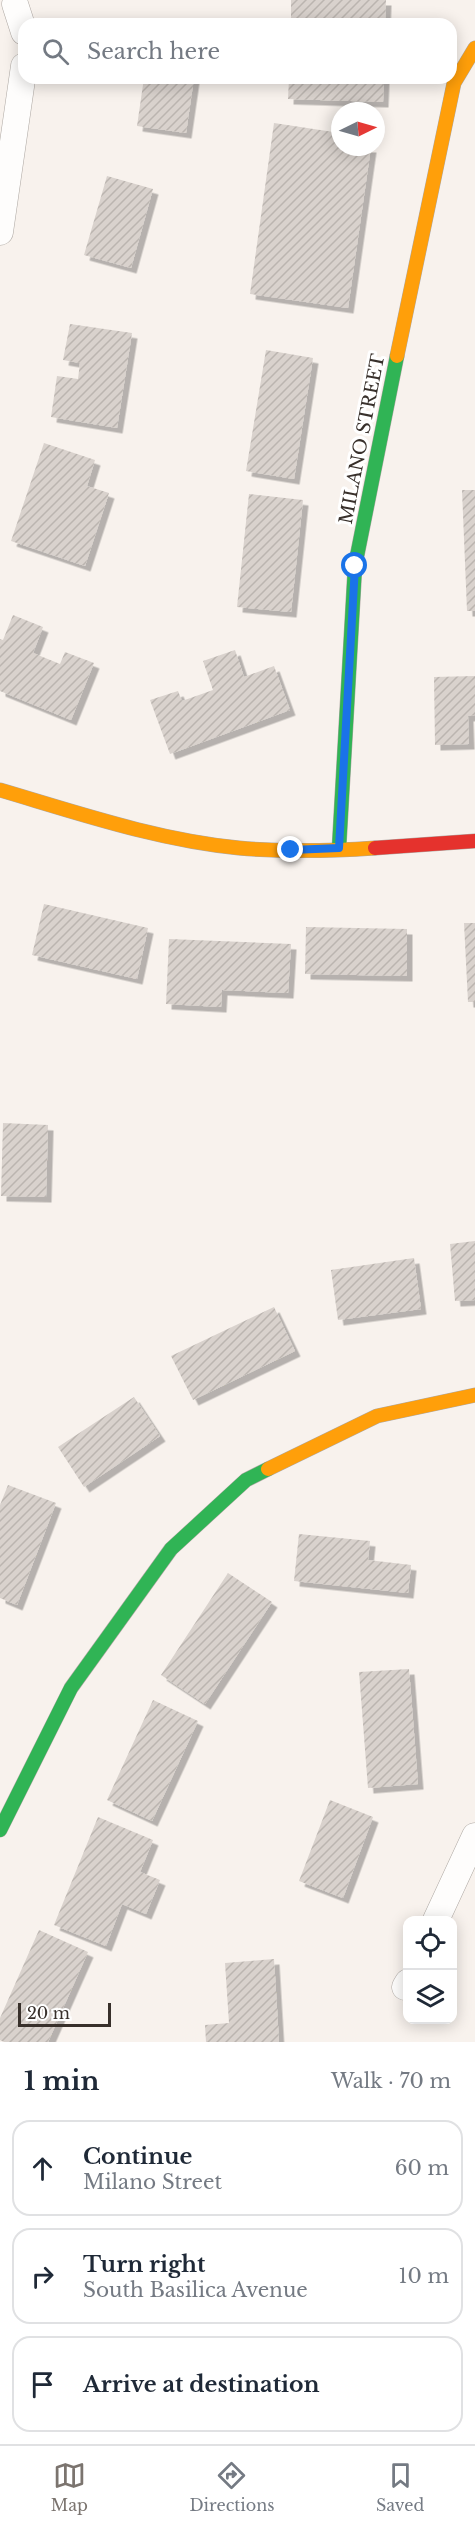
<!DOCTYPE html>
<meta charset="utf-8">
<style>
:root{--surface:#fff;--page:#f6f6f7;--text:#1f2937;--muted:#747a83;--line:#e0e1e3;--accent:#7b746f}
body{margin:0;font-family:"Libre Baskerville",serif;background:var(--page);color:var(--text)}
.controls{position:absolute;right:18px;bottom:18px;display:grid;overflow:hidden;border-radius:12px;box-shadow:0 3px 15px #0003}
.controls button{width:54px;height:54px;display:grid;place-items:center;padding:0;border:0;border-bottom:2px solid var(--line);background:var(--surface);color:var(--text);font:30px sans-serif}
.compass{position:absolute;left:331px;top:102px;width:54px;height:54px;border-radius:50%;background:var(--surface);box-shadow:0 3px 15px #0003;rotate:85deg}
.scale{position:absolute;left:18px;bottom:15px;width:93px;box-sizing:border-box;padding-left:6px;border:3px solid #38302b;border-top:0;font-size:16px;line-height:21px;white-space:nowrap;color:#38302b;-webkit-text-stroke:4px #fff;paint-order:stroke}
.stop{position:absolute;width:18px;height:18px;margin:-14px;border:4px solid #1a73e8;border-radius:50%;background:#fff}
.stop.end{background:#1a73e8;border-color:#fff;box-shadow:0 2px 6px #0008}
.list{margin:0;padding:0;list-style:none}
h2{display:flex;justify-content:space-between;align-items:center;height:78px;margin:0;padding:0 24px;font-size:26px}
h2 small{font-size:20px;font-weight:400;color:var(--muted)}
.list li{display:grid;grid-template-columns:39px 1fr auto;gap:18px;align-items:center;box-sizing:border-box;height:96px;margin:0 12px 12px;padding:0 12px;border:2px solid var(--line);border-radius:18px}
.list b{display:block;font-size:22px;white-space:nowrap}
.list p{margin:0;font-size:20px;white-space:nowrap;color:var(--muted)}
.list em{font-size:20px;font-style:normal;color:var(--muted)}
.icon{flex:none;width:33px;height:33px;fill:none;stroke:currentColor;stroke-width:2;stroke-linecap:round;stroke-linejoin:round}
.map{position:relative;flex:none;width:475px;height:2042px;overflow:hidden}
.search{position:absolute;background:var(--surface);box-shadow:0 3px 15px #0003;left:18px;right:18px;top:18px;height:66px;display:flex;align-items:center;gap:15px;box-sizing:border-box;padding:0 21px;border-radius:18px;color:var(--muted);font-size:22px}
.sheet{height:402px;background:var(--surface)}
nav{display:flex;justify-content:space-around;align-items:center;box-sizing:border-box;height:84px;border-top:2px solid var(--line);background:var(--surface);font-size:16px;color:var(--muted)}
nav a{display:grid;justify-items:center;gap:3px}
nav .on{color:var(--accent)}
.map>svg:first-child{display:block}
.building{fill:url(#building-hatch);filter:url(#shadow)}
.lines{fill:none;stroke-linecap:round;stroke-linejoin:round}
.street-casing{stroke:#aea8a3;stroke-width:27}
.fast-casing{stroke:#aea8a3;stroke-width:15}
.slow-casing{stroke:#aea8a3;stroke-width:15}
.jam-casing{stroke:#aea8a3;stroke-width:15}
.street{stroke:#fefdfc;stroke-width:26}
.fast{stroke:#30b455;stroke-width:14}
.slow{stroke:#ff9f0a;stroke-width:14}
.jam{stroke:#e5322d;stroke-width:14}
.route{stroke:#1a73e8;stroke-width:8}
.labels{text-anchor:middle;stroke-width:6;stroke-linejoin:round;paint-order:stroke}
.street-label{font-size:18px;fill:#38302b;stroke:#fff}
</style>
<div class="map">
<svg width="475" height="2042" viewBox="0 0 475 2042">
<defs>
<pattern id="building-hatch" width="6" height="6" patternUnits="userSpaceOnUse" patternTransform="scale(1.5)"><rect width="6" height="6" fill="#d9d2cd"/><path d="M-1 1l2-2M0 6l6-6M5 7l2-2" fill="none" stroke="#bbb5b0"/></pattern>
<filter id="shadow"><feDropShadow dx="5.5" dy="5.5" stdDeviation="0" flood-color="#0004"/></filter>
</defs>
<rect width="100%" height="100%" fill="#f8f2ed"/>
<!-- building -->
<path class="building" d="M 291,0 L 386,0 L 385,24 L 291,24 Z
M 144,78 L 194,78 L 186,133 L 137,126 Z
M 289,78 L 384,78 L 383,102 L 288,99 Z
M 274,123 L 340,133 L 340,147 L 371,147 L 348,308 L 250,294 Z
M 107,176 L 153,189 L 131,268 L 84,255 Z
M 70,324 L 132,333 L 117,428 L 51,417 L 57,376 L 78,379 L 80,363 L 63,360 Z
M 266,350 L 313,358 L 294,479 L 246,471 Z
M 44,443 L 95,460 L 87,486 L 109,493 L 85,566 L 11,541 Z
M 462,490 L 475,490 L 475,611 L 467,611 Z
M 249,494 L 303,500 L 291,612 L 237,607 Z
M 13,615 L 43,627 L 33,653 L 60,664 L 65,652 L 94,663 L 71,720 L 0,691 L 0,639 L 3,640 Z
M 235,650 L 244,677 L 274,666 L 290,710 L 170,754 L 150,700 L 178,691 L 182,701 L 213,690 L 203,661 Z
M 475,676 L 475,715 L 468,716 L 469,744 L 435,745 L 434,677 Z
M 44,904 L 148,928 L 137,979 L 32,955 Z
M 464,923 L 475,923 L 475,1002 L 468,1002 Z
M 306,927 L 407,929 L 407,976 L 305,974 Z
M 169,939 L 291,944 L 288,993 L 222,990 L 221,1007 L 166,1004 Z
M 3,1123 L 48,1125 L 46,1197 L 1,1196 Z
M 475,1241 L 475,1300 L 455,1301 L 450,1244 Z
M 414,1258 L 421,1309 L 338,1320 L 331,1270 Z
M 274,1307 L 295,1351 L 193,1400 L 171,1356 Z
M 134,1397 L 160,1436 L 84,1487 L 58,1447 Z
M 8,1485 L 56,1503 L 17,1605 L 0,1598 L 0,1505 Z
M 299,1534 L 370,1541 L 368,1560 L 411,1565 L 408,1593 L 294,1581 Z
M 228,1573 L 272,1602 L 205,1704 L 161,1675 Z
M 409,1669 L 418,1784 L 368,1788 L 359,1672 Z
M 153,1700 L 198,1721 L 152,1821 L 107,1800 Z
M 330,1800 L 373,1817 L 343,1898 L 299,1881 Z
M 98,1817 L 153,1840 L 140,1872 L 160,1880 L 146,1914 L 122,1904 L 106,1946 L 54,1925 Z
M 39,1930 L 88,1952 L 48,2042 L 4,2042 L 0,2040 L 0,2018 Z
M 274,1959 L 279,2042 L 206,2042 L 205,2025 L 229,2023 L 225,1963 Z"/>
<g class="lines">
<!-- street casing -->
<g class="street-casing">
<path id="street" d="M 15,4 L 24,32
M 0,232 L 24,66
M 436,1920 L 475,1836
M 405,1987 L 408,1982"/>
</g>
<!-- fast casing -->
<g class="fast-casing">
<path id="fast" d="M 339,848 L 355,566 L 397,356
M 0,1830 L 71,1688 L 171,1549 L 246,1480 L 268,1469"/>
</g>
<!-- slow casing -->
<g class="slow-casing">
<path id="slow" d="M 397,356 L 454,83 L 475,48
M 0,790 C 78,813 157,840 239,848 C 284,852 330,851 375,848
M 268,1469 L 377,1416 L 475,1395"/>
</g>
<!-- jam casing -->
<g class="jam-casing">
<path id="jam" d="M 375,848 L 475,841"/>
</g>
<!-- street -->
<use href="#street" class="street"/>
<!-- fast -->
<use href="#fast" class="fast"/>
<!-- slow -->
<use href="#slow" class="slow"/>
<!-- jam -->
<use href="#jam" class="jam"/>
</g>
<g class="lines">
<!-- route -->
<path class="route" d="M 291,850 L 339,848 L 355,566"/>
</g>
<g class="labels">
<!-- street labels -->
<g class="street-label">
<text transform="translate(362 439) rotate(-79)" y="6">MILANO STREET</text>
</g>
</g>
</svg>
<div class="controls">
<button><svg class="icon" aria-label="locate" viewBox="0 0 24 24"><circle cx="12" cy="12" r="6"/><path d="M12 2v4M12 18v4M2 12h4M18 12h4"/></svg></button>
<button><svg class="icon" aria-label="layers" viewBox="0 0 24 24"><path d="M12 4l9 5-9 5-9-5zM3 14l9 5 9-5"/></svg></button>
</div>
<svg class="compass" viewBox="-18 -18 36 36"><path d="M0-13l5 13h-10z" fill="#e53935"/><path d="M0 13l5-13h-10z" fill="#747a83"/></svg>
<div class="scale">20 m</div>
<div class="stop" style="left:355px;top:566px"></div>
<div class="stop end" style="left:291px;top:850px"></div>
<div class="search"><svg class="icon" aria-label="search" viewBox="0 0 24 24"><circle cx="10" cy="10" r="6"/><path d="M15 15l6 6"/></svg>Search here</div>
</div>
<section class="sheet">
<h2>1 min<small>Walk · 70 m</small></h2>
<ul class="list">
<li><svg class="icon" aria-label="ahead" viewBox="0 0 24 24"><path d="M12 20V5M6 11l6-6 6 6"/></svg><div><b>Continue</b><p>Milano Street</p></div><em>60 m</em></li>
<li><svg class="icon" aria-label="right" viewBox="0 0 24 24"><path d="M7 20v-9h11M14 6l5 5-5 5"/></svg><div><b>Turn right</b><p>South Basilica Avenue</p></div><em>10 m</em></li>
<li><svg class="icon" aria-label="arrive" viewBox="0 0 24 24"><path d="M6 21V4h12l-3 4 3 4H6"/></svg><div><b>Arrive at destination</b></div></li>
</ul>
</section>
<nav>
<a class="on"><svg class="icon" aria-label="map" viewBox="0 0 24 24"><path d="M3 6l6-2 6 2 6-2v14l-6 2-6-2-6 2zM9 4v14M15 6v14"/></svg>Map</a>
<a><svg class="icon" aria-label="directions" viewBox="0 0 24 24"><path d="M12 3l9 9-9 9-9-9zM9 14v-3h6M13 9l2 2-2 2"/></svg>Directions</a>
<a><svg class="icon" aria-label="saved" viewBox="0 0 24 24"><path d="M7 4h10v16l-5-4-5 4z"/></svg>Saved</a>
</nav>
